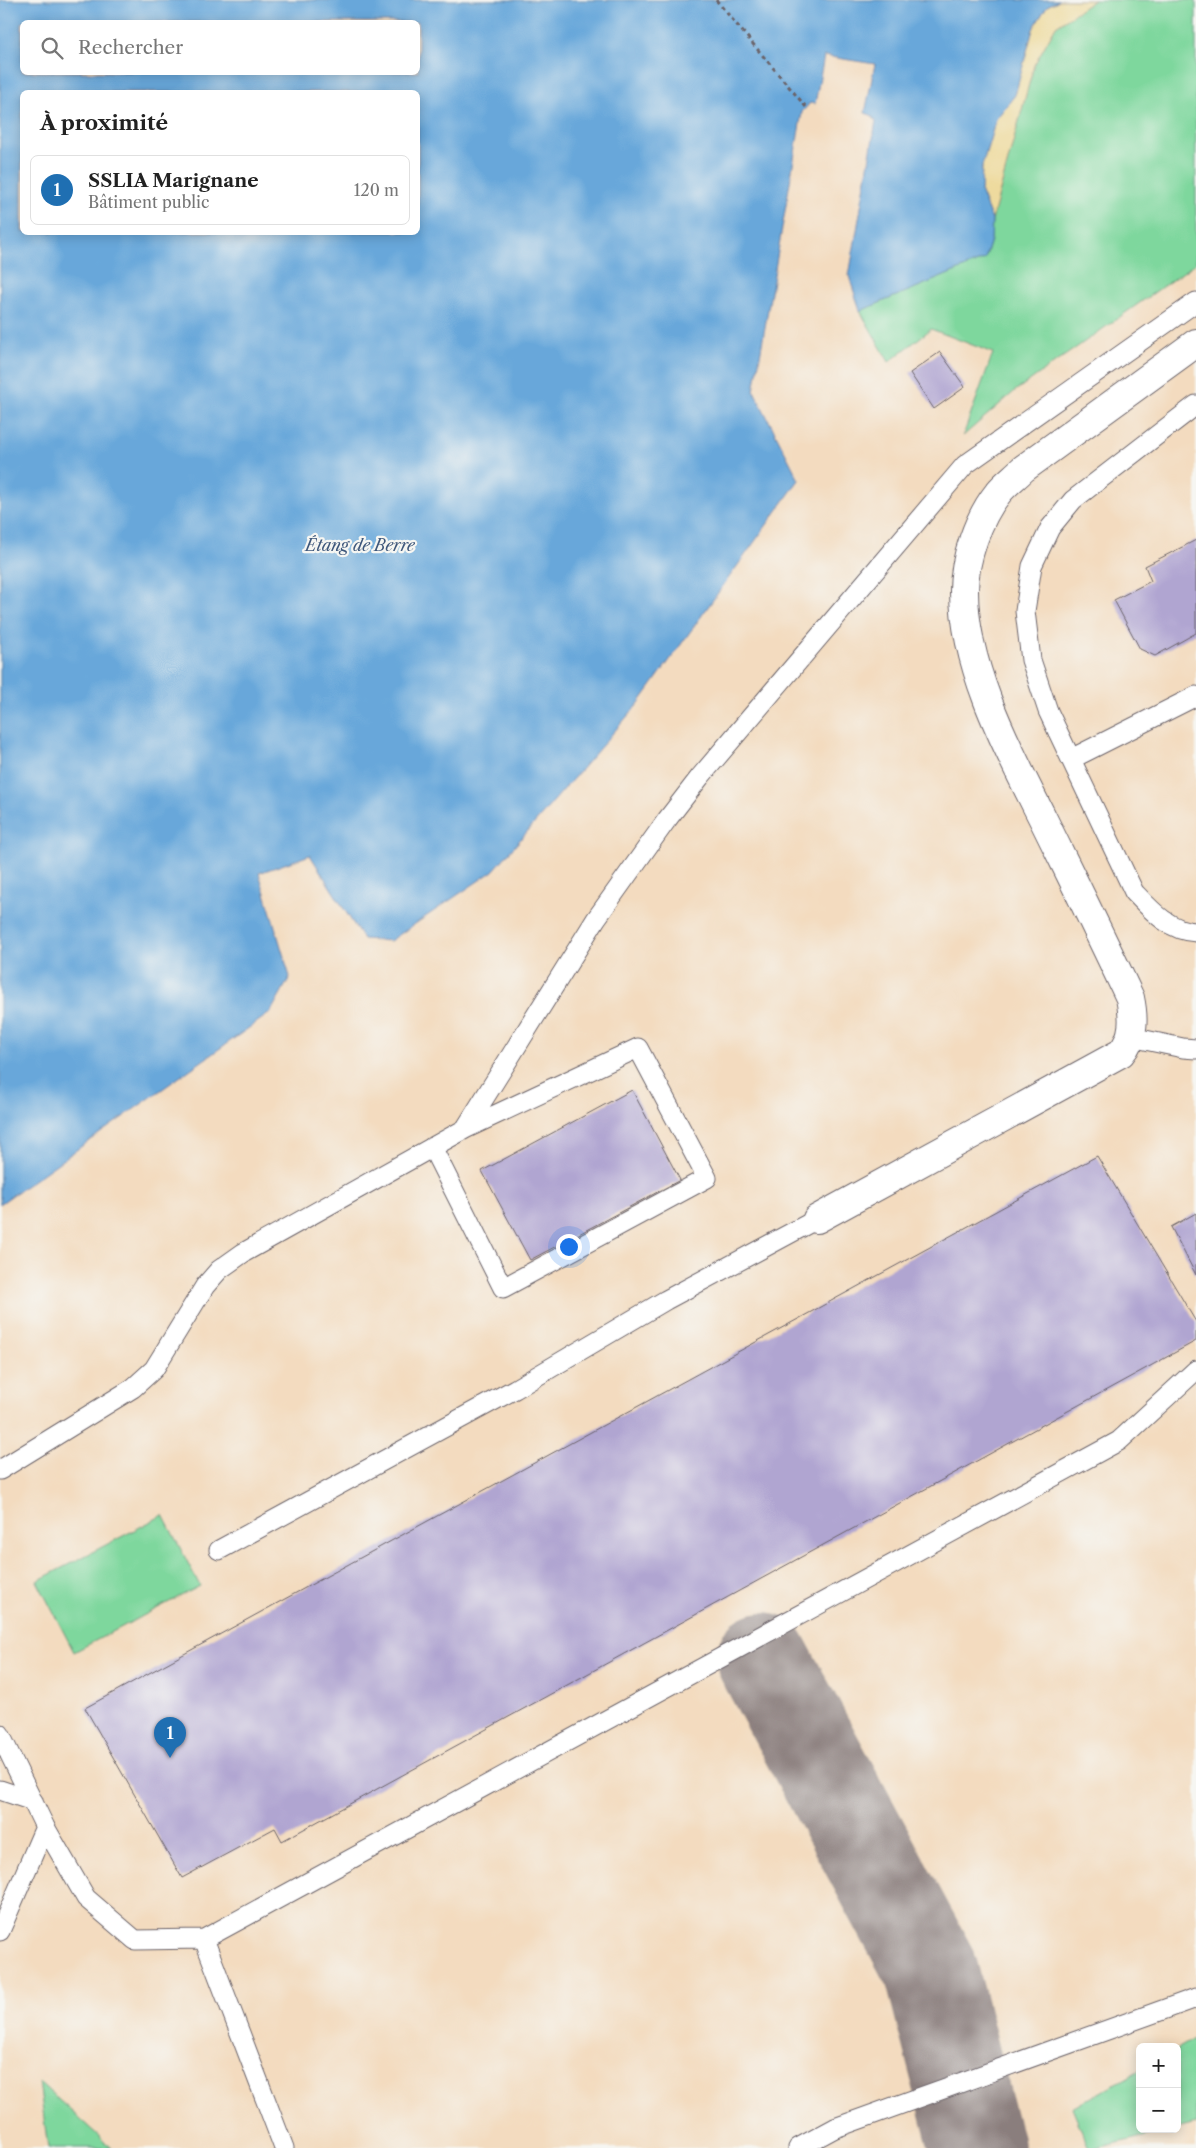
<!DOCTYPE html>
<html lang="fr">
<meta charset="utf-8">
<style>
:root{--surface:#fff;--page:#f2f2f2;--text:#222;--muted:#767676;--line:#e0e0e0;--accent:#1f6fb2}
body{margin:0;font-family:"Libre Caslon Text",serif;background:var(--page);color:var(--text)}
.controls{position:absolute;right:15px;bottom:15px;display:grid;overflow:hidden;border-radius:8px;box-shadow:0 2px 12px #0003}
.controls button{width:45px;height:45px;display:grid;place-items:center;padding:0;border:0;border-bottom:1px solid var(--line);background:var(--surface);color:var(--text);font:25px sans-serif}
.you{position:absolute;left:568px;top:1246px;width:18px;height:18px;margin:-12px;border:4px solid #fff;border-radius:50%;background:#1a73e8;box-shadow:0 0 0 8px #1a73e833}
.badge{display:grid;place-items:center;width:32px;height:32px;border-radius:50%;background:var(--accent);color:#fff;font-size:16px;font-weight:700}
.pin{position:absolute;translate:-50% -41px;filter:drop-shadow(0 1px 2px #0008)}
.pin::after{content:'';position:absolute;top:26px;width:18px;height:15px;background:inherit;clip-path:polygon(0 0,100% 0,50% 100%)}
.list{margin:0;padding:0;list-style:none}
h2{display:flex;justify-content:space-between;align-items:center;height:65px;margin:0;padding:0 20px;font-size:21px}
h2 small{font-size:16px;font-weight:400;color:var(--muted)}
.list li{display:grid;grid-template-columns:32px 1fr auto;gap:15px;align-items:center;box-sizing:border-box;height:70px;margin:0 10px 10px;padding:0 10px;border:1px solid var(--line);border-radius:8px}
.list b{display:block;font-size:19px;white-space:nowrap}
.list p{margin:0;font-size:16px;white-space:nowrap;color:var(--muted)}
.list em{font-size:16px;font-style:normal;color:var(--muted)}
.icon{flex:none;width:28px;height:28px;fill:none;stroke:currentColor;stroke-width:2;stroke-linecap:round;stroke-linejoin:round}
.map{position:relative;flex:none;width:1196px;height:2148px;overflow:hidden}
.search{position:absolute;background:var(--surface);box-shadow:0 2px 12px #0003;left:20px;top:20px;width:400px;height:55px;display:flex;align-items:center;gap:12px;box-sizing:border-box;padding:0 18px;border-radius:8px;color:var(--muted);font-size:19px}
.panel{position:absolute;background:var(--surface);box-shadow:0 2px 12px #0003;left:20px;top:90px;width:400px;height:145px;border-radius:8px}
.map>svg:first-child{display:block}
.green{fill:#7ed79d;stroke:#507c6c}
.sand{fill:#eeda9e;stroke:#887e6c}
.water{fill:#67a7da;stroke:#44648a;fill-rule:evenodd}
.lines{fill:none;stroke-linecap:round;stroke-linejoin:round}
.taxiway{stroke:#8a7e7d;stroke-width:94}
.building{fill:#b0a5d1}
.service-casing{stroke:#6b6369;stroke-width:21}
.minor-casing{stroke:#6b6369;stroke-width:30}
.path{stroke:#6b6369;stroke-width:3;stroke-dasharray:4 4;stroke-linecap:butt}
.service{stroke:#fff;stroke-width:19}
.minor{stroke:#fff;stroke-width:28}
.labels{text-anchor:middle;stroke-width:4.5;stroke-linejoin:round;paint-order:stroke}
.water-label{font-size:16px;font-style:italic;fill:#3e577b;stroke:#f6f6f2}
</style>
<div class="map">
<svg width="1196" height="2148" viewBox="0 0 1196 2148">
<rect width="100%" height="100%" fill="#f6f6f2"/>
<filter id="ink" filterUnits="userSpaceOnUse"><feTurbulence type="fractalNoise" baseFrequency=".02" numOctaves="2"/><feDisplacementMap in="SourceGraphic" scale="10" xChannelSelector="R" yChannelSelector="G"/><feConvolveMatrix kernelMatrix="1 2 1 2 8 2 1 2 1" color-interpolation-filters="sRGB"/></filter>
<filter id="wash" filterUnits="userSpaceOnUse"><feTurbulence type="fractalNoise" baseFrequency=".0096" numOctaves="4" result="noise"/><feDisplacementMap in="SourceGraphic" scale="20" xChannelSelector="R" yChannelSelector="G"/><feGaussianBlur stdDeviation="1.12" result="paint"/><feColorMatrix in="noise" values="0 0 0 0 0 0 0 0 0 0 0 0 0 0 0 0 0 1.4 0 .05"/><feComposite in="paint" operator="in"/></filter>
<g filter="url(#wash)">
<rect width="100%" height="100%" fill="#f3dbbf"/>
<!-- green -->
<path class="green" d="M 1094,0 L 1196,0 L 1196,263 L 1015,391 L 963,436 L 993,353 L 931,329 L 889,362 L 860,311 L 985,259 L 991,240 L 992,220 L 1034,65 L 1056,26 Z
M 163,1515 L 200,1586 L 74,1652 L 37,1581 Z
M 1196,2038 L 1196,2124 L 1177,2129 L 1177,2049 Z
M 1140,2070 L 1140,2129 L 1175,2129 L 1097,2148 L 1089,2148 L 1072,2108 Z
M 39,2082 L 112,2148 L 48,2148 Z"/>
<!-- sand -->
<path class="sand" d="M 1059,0 L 1094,0 L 1056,26 L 1034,65 L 992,220 L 981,193 L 982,166 L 996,119 L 1015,95 L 1033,29 L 1047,6 Z"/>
<!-- water -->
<path class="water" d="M 0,0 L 1059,0 L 1047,6 L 1033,29 L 1015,95 L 996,119 L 982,166 L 981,193 L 992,220 L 991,240 L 985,259 L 860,311 L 849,276 L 876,121 L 871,115 L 865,113 L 875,64 L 824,56 L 815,104 L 810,103 L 802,112 L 754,391 L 799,480 L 639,703 L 493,871 L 390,941 L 363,939 L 310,855 L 259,873 L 290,977 L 270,1013 L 0,1204 ZM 22,22 L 418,22 L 418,72 L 22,72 ZM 22,92 L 418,92 L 418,232 L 22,232 Z"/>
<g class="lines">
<!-- taxiway -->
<path class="taxiway" d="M 763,1659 L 931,1970 L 977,2148"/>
</g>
<g id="blocks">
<!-- building -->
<path class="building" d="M 940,352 L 965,387 L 934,409 L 910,373 Z
M 1196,540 L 1196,633 L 1155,656 L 1140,649 L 1114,600 L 1151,581 L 1145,566 Z
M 632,1090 L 680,1180 L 530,1260 L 482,1171 Z
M 1097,1156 L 1196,1322 L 1196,1341 L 282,1841 L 275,1828 L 182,1878 L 85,1708 Z
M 1196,1213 L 1196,1275 L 1171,1227 Z"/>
</g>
</g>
<g filter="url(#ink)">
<use href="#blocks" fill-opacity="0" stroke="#6b6369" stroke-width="1"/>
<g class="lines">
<!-- service casing -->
<g class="service-casing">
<path id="service" d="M 1196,405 L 1073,500 L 1050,528 L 1032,566 L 1025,611 L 1031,660 L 1048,711 L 1134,892 C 1151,910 1169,931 1196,932
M 1071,759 L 1196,696
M 1131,1037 L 1183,1048 L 1196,1049
M 465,1129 L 596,919 L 666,821 L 700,777 L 965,465 L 1196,302
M 0,1470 L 133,1388 L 154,1369 L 205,1286 L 219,1270 L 243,1253 L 465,1129 L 638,1048 L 707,1178 L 503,1288 L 432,1147
M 219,1550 L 515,1389 L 666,1300 L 817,1219
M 0,1734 L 45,1827 L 86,1898 L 135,1940 L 204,1939 L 1119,1441 L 1196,1370
M 0,1790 L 33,1801
M 0,1931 L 45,1827
M 204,1939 L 284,2148
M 798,2148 L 835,2128 L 1196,1998"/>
</g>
<!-- minor casing -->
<g class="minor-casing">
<path id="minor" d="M 817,1219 L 1121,1053 C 1135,1037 1134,1017 1130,998 C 1102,938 1073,880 1044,821 C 1010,753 964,669 964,591 C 964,559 978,518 998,493 C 1005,484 1015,477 1023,469 L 1196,343"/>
</g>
<!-- path -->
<path class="path" d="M 716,0 L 806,107"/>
<!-- service -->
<use href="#service" class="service"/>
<!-- minor -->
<use href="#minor" class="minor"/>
</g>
</g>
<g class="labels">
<!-- water labels -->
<g class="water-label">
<text x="360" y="551">Étang de Berre</text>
</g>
</g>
</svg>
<div class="controls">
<button>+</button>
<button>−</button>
</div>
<div class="you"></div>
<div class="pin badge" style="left:170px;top:1758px">1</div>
<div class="search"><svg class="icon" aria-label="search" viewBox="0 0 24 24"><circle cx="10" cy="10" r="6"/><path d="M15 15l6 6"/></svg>Rechercher</div>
<section class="panel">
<h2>À proximité<small></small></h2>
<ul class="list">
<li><span class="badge">1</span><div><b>SSLIA Marignane</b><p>Bâtiment public</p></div><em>120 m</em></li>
</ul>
</section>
</div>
